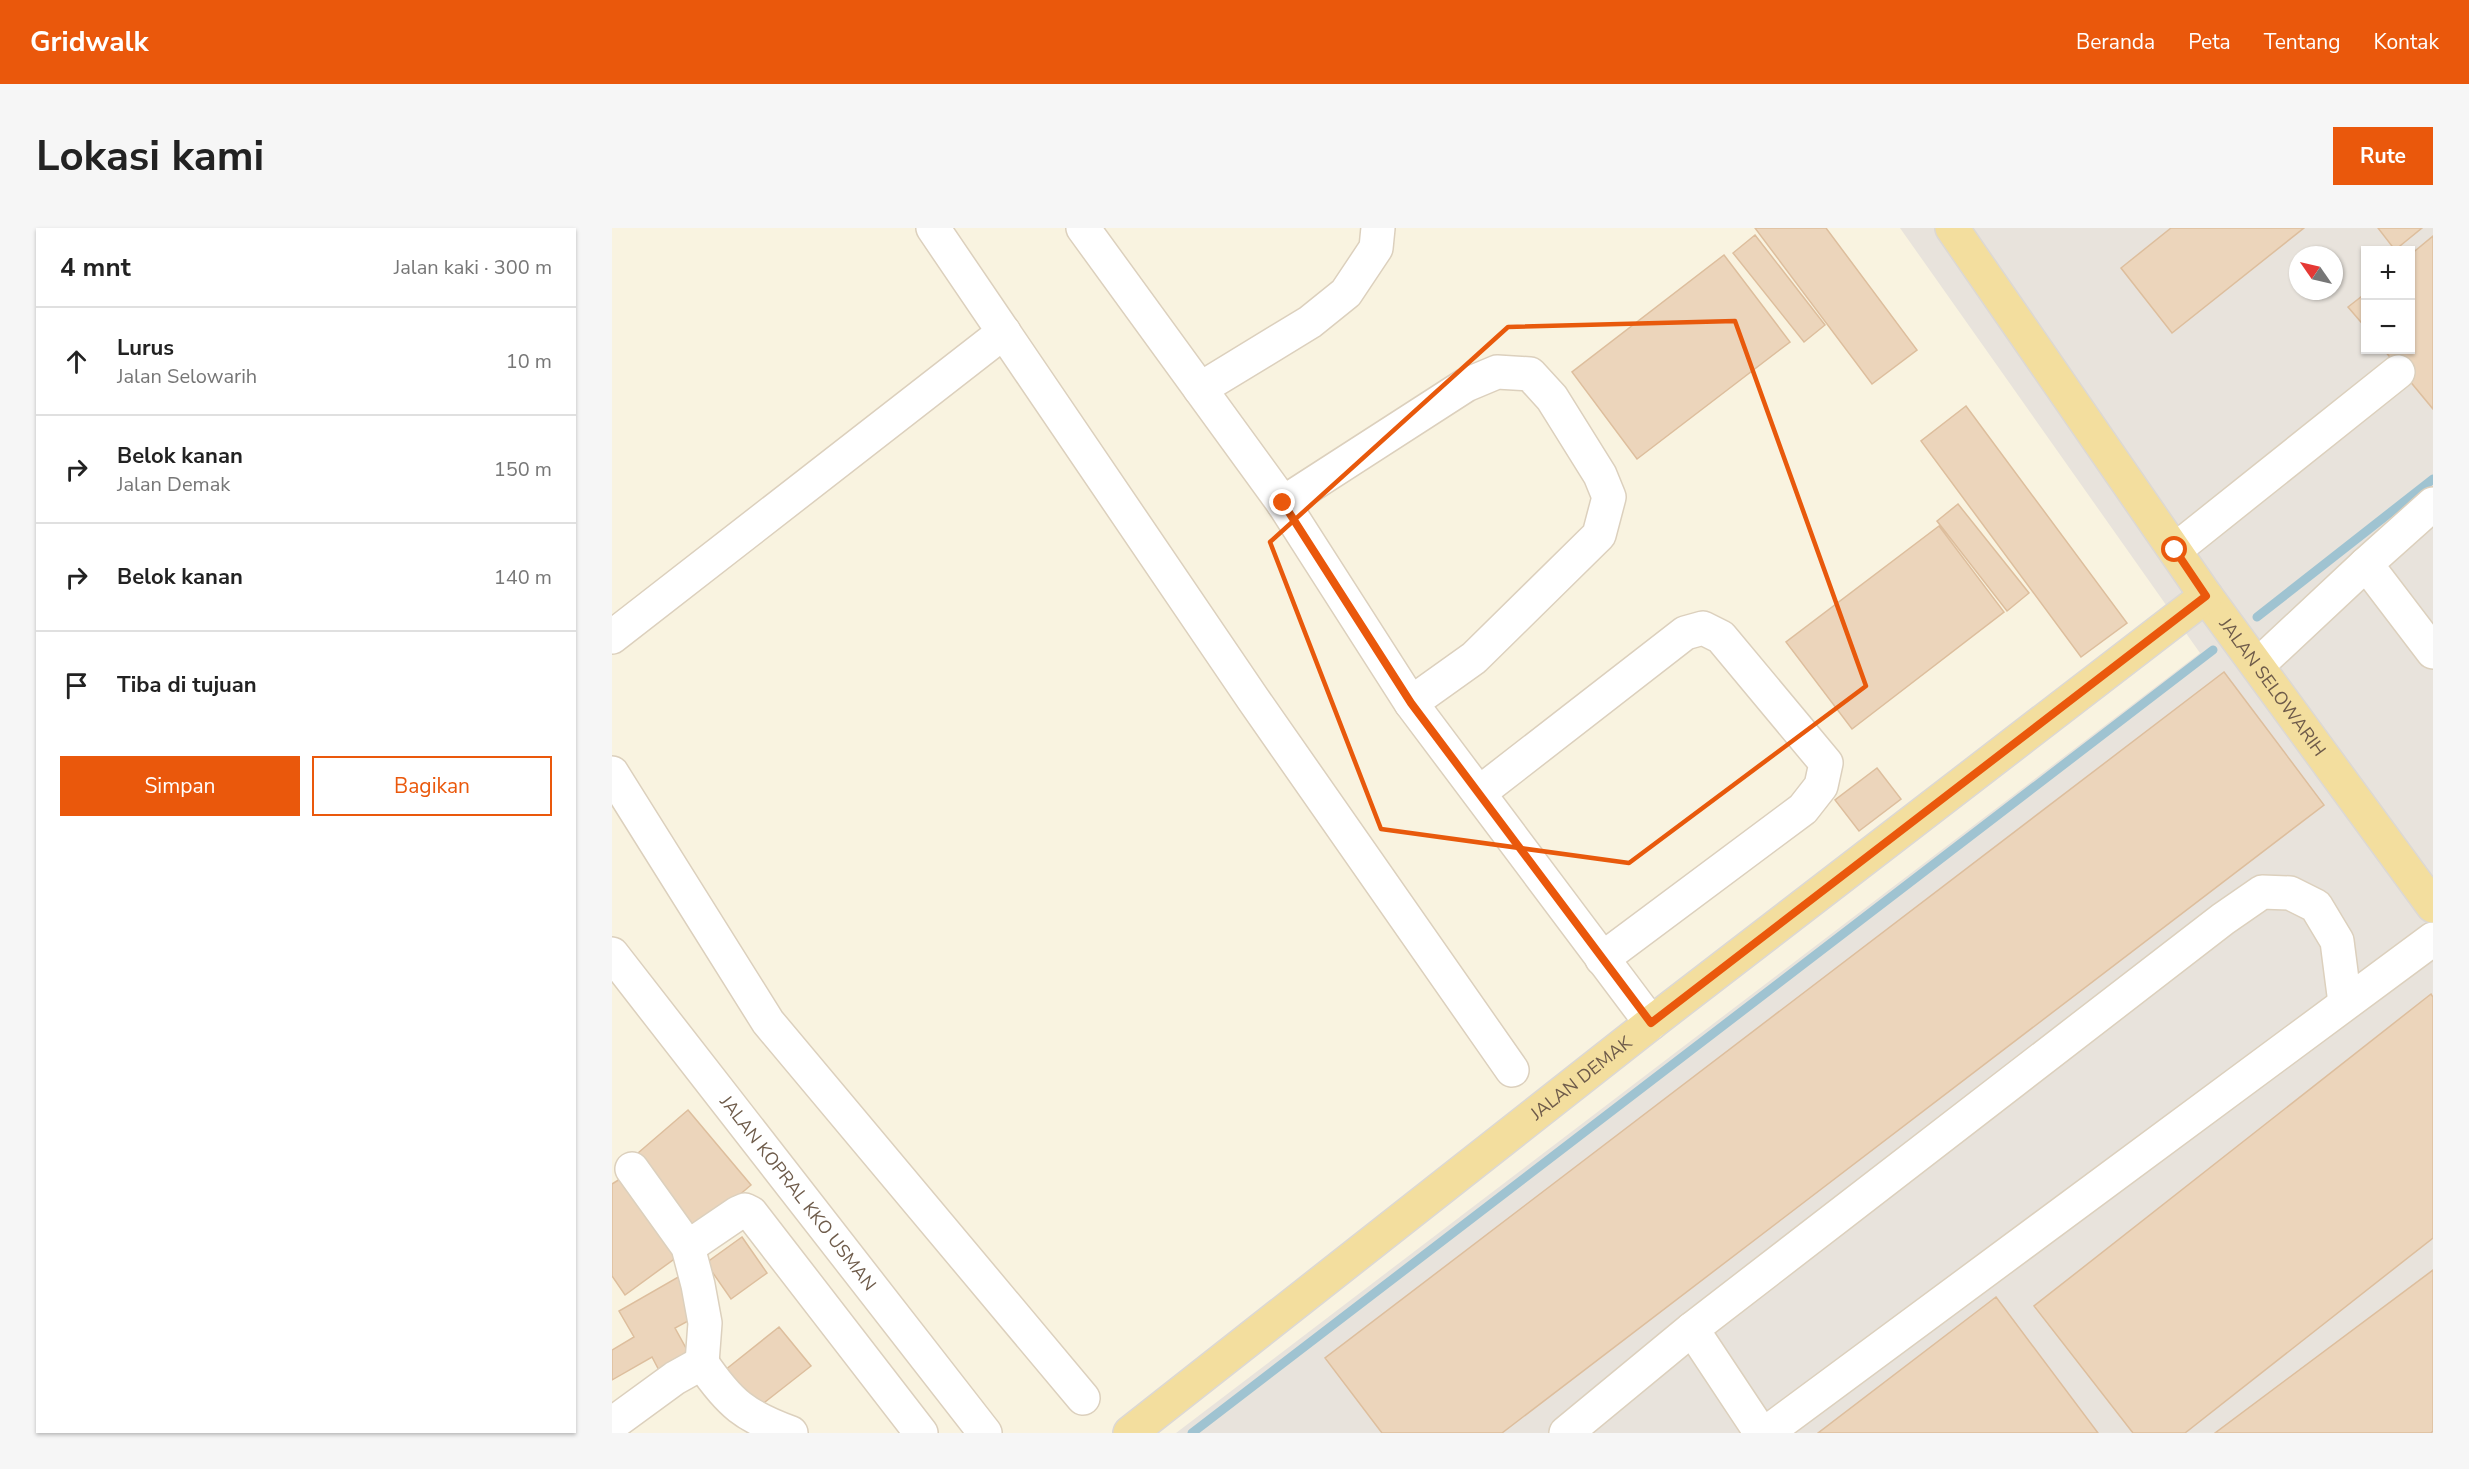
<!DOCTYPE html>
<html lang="id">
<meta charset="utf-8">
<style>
:root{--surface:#fff;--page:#f6f6f6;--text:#222;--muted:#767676;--line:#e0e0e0;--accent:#ea580c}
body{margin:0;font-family:"Nunito Sans",sans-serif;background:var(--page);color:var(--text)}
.controls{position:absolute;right:18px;top:18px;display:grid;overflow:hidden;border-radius:0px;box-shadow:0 2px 4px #0004}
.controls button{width:54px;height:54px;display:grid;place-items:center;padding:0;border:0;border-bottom:2px solid var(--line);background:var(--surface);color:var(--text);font:30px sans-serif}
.compass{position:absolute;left:1677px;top:18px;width:54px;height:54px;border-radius:50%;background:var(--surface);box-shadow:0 2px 4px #0004;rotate:304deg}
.stop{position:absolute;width:18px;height:18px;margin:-14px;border:4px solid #ea580c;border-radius:50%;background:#fff}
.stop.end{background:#ea580c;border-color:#fff;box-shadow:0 2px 6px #0008}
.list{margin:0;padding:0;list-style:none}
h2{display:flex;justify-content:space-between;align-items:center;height:78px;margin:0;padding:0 24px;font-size:26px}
h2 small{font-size:20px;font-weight:400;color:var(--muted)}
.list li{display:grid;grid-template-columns:39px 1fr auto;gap:18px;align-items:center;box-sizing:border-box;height:108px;padding:0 24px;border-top:2px solid var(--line)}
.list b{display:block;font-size:22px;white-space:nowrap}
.list p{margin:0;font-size:20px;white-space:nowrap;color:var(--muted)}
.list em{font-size:20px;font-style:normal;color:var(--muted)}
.actions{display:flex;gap:12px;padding:18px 24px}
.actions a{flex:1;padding:14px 0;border:2px solid var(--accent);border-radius:0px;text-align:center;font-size:21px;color:var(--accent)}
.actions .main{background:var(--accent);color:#fff}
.icon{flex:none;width:33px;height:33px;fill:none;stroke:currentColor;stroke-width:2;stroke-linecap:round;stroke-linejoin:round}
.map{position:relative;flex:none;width:1821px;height:1205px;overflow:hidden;border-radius:0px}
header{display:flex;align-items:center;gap:36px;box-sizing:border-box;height:84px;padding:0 30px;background:var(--accent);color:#fff}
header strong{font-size:28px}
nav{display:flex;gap:33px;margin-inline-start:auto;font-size:21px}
.intro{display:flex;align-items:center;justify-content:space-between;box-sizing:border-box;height:144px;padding:0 36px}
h1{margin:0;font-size:42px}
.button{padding:15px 27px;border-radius:0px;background:var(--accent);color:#fff;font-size:21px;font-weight:700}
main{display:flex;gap:36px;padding:0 36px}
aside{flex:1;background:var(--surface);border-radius:0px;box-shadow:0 2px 4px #0004}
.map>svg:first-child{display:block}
.industrial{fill:#e8e3dc;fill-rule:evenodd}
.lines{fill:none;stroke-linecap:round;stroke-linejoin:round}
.stream{stroke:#9fc3d1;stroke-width:9}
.building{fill:#ecd5bb;stroke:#ddbe9d;stroke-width:1.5}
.minor-casing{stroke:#dcd0bd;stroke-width:36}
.major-casing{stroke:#dcd8d4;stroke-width:36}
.minor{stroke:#fff;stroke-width:33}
.major{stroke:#f3de9e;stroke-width:33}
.route{stroke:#ea580c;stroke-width:8}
.marked{fill:none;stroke:#e8590c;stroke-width:4.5;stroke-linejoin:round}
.labels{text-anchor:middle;stroke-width:6;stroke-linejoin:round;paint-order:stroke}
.street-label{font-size:18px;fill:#6e5b4a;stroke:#fdf7e6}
</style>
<header>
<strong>Gridwalk</strong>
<nav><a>Beranda</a><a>Peta</a><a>Tentang</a><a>Kontak</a></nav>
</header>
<div class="intro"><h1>Lokasi kami</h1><a class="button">Rute</a></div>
<main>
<aside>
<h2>4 mnt<small>Jalan kaki · 300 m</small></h2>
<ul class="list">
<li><svg class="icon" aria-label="ahead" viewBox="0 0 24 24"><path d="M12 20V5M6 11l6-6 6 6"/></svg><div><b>Lurus</b><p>Jalan Selowarih</p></div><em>10 m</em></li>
<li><svg class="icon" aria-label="right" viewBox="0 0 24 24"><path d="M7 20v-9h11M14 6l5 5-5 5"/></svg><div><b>Belok kanan</b><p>Jalan Demak</p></div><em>150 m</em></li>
<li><svg class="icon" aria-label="right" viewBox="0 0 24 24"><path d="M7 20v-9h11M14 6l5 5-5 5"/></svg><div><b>Belok kanan</b></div><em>140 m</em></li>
<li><svg class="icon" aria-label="arrive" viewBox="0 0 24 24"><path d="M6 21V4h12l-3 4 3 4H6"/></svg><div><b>Tiba di tujuan</b></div></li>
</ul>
<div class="actions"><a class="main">Simpan</a><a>Bagikan</a></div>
</aside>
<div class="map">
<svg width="1821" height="1205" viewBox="0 0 1821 1205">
<rect width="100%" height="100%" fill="#f9f3e0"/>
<!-- industrial -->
<path class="industrial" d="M 1288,0 L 1821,0 L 1821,1205 L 564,1205 L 1588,425 ZM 1754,22 L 1798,22 L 1798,122 L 1754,122 ZM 1686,27 L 1722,27 L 1722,63 L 1686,63 Z"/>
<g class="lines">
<!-- stream -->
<path class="stream" d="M 1645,389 L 1821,251
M 580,1205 L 1601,422"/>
</g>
<!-- building -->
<path class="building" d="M 1143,0 L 1214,0 L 1305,122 L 1260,156 Z
M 1559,0 L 1692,0 L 1560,105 L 1509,40 Z
M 1766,0 L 1810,0 L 1783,22 Z
M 1143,7 L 1213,97 L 1192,114 L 1121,25 Z
M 1821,8 L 1821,181 L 1772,122 L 1798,122 L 1798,27 Z
M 1112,27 L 1178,114 L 1025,231 L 960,144 Z
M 1754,65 L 1754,100 L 1736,79 Z
M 1354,178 L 1515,395 L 1469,429 L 1309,213 Z
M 1346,276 L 1417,365 L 1395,383 L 1325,293 Z
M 1327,298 L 1392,384 L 1240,501 L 1174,414 Z
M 1612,444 L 1712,577 L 890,1205 L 770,1205 L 713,1130 Z
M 1265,540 L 1289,571 L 1247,603 L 1223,572 Z
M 1819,766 L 1821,769 L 1821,1010 L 1573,1205 L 1521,1205 L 1422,1078 Z
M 76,882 L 139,957 L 83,1005 L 19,931 Z
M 8,951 L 65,1029 L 13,1067 L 0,1048 L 0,956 Z
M 130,1009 L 155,1045 L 119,1071 L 94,1035 Z
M 1821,1042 L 1821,1203 L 1819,1205 L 1603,1205 Z
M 68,1048 L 89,1086 L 63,1100 L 80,1131 L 50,1148 L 40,1129 L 0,1152 L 0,1122 L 22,1109 L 7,1083 Z
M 1384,1069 L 1486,1205 L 1206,1205 Z
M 167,1099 L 199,1138 L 139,1185 L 108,1146 Z"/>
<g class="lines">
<!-- minor casing -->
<g class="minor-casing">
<g id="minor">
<path d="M 321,0 L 641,471 L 900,842"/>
<path d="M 471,0 L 671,275 L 799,475 L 1039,795"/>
<path d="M 588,161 L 698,94 L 734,65 L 764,20 L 766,0"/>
<path d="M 671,275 L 854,157 L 885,144 L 918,146 L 940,170 L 988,247 L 997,269 L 987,307 L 862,430 L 799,475"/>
<path d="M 1821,276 L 1754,336 L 1821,424"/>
<path d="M 1563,322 L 1786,144"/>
<path d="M 0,409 L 392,104"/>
<path d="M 1646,437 L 1754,336"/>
<path d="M 0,545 L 156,794 L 471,1170"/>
<path d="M 867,565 L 1073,405 L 1091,400 L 1109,409 L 1214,535 L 1209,558 L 1191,581 L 990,731"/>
<path id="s1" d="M 0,726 L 373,1205"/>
<path d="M 20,941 L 76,1019 L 86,1057 L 93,1095 L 90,1135"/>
<path d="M 76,1019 L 126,985 L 133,982 L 139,985 L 309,1205"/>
<path d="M 1080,1101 L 1149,1205"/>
<path d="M 0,1196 L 63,1150 L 90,1135 C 118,1176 133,1188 179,1205"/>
<path d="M 954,1205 L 1080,1101 L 1611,691 L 1650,664 L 1678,665 L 1704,678 L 1725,713 L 1733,775"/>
<path d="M 1154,1205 L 1821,711"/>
</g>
</g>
<!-- major casing -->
<g class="major-casing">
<g id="major">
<path id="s2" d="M 1340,0 L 1594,368 L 1821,678"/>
<path id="s3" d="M 518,1205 L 1039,795 L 1594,368"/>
</g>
</g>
<!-- minor -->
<use href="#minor" class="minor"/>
<!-- major -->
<use href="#major" class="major"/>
</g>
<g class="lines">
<!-- route -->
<path class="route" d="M 671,275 L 799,475 L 1039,795 L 1594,368 L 1563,322"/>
</g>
<!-- marked area -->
<path class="marked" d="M 1123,93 L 1254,458 L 1017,635 L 769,601 L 658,314 L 896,99 Z"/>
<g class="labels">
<!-- street labels -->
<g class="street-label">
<text dy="6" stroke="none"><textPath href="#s2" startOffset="560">JALAN SELOWARIH</textPath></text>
<text dy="6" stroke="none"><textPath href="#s3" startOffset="574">JALAN DEMAK</textPath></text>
<text dy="6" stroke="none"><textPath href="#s1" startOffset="303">JALAN KOPRAL KKO USMAN</textPath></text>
</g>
</g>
</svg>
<div class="controls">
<button>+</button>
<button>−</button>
</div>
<svg class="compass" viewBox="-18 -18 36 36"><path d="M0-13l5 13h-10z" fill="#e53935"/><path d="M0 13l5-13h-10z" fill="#767676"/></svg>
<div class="stop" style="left:1563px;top:322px"></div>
<div class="stop end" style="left:671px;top:275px"></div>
</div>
</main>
